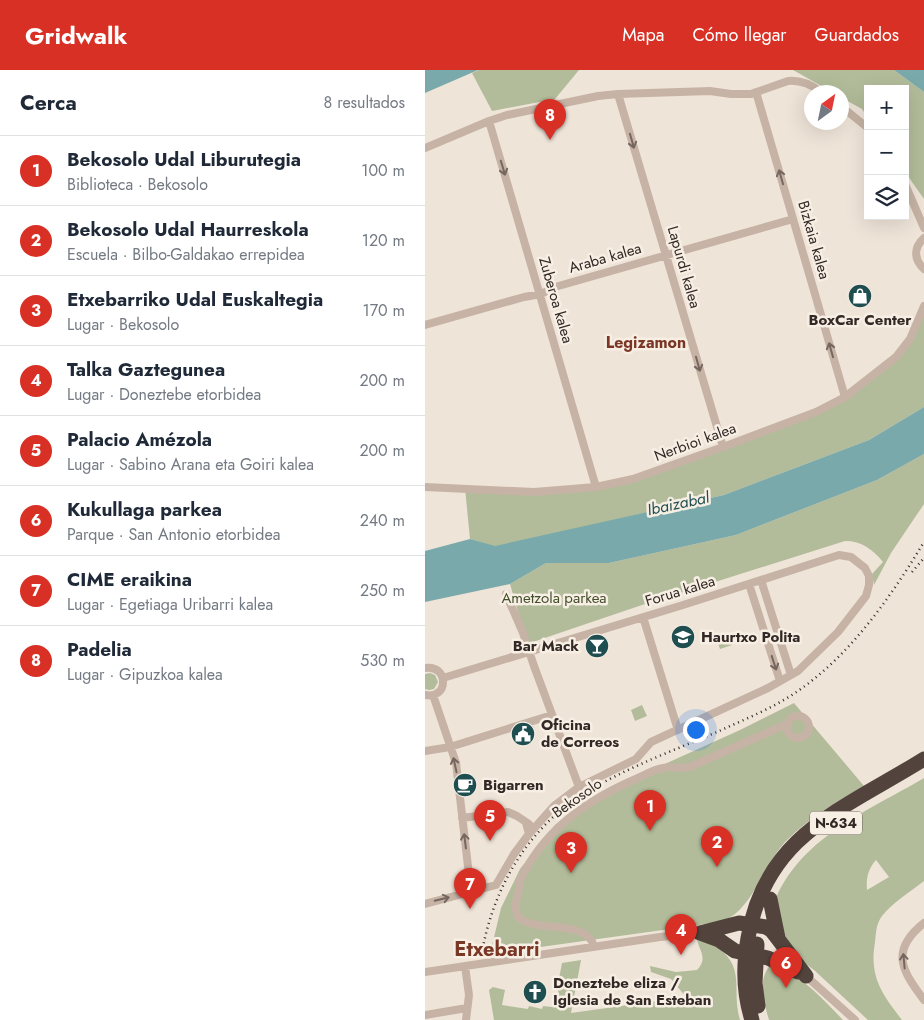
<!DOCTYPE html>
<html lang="es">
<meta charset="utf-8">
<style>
:root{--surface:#fff;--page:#f2f2f3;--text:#1f2937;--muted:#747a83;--line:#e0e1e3;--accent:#d93025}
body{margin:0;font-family:Jost,sans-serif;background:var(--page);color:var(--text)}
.controls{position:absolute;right:15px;top:15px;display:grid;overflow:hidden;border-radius:0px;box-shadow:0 5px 20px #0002}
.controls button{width:45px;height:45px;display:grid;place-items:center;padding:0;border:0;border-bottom:1px solid var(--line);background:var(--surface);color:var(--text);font:25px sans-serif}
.compass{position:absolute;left:379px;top:15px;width:45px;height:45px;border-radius:50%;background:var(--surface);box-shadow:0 5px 20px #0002;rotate:33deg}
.you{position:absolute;left:270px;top:659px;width:18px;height:18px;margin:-12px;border:4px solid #fff;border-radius:50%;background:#1a73e8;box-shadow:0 0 0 8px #1a73e833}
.badge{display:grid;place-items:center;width:32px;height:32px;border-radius:50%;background:var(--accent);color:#fff;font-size:16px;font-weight:700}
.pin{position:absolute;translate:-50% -41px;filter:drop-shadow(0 1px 2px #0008)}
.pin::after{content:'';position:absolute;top:26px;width:18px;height:15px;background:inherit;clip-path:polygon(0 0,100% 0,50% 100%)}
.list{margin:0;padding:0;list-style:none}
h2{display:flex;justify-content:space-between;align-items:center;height:65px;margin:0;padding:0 20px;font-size:21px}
h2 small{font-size:16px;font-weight:400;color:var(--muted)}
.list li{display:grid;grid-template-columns:32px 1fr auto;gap:15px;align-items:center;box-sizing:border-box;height:70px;padding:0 20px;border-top:1px solid var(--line)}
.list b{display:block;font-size:19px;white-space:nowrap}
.list p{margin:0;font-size:16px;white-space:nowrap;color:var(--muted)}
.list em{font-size:16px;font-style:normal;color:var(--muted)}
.icon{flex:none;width:28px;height:28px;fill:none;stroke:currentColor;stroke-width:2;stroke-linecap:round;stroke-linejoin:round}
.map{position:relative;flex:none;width:499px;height:950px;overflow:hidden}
header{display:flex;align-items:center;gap:30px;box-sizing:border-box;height:70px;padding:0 25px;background:var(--accent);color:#fff}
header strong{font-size:24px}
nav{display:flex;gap:28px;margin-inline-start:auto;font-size:18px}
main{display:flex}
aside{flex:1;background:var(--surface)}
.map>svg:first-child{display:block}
.green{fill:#b2bc9a;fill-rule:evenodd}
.water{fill:#79a9aa}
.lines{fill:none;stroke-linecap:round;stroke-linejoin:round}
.street{stroke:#c6b3a5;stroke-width:8}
.highway{stroke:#53433d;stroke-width:15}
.rail{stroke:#322926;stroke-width:2.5;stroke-dasharray:1 4;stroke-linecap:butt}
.oneway{stroke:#75675f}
.labels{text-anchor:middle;stroke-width:5;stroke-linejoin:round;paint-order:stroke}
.shield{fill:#f7eee4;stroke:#6d645f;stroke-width:1}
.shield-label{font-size:14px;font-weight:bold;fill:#322926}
.street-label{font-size:15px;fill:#322926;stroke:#f7eee4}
.poi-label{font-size:15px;font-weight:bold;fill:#322926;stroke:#f7eee4;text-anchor:start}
.park-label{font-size:15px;fill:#434f2b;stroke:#f7eee4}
.neighbourhood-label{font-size:16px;font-weight:bold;fill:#7b3725;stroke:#f7eee4}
.water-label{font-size:16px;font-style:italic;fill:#1f4e50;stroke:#f7eee4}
.district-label{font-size:20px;font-weight:bold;fill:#7b3725;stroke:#f7eee4}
</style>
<header>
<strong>Gridwalk</strong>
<nav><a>Mapa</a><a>Cómo llegar</a><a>Guardados</a></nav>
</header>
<main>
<aside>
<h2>Cerca<small>8 resultados</small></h2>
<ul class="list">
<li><span class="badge">1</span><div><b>Bekosolo Udal Liburutegia</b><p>Biblioteca · Bekosolo</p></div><em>100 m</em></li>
<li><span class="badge">2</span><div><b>Bekosolo Udal Haurreskola</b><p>Escuela · Bilbo-Galdakao errepidea</p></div><em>120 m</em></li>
<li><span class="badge">3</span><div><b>Etxebarriko Udal Euskaltegia</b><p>Lugar · Bekosolo</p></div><em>170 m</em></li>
<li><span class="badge">4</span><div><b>Talka Gaztegunea</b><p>Lugar · Doneztebe etorbidea</p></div><em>200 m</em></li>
<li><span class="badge">5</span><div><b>Palacio Amézola</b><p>Lugar · Sabino Arana eta Goiri kalea</p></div><em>200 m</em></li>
<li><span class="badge">6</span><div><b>Kukullaga parkea</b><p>Parque · San Antonio etorbidea</p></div><em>240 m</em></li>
<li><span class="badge">7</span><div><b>CIME eraikina</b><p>Lugar · Egetiaga Uribarri kalea</p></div><em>250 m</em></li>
<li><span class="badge">8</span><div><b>Padelia</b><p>Lugar · Gipuzkoa kalea</p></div><em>530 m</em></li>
</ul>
</aside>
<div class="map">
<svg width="499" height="950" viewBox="0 0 499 950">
<rect width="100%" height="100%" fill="#efe4d8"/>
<!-- green -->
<path class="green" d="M 54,0 L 154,0 L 130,29 L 67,41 L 47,3 Z
M 368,0 L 469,0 L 499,22 L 499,129 L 480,102 L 480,19 L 443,19 L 443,48 L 437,39 L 417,28 L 417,22 L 407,22 Z
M 499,236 L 499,337 L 444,370 L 299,425 L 70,477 L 45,469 L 40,418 L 109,422 L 171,417 L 298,377 L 420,327 L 471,287 Z
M 499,384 L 499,434 L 466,483 L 449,515 L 447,504 L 458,492 C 447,479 437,471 420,471 L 214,536 L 102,574 L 85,514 L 121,493 L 184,493 L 311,465 L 452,410 Z
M 304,566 L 307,575 L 295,579 L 292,570 Z
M 5,603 L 10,605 L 13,612 L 9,619 L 4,620 L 0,619 L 0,604 Z
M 369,633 L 439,716 C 412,731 386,747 363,769 C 340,791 330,833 304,848 C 295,853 283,853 274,855 L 65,884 L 76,838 L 95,799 L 130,755 L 158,734 L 189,717 L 315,660 Z
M 217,635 L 222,646 L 210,651 L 206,640 Z
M 499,708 L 499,811 C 485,822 468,832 457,846 C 451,854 451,863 450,872 C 444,907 457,924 477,950 L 443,950 L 389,900 L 378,892 L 359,867 L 351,828 C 378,766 445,740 499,708 ZM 451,790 L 464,807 L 442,820 C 441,808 443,799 451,790 Z
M 272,869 C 280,869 284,872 290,876 C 322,896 306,920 315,950 L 69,950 L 64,920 L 68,917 L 80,920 L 77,935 L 103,939 L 104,936 L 117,939 L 118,936 L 127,937 L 133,933 L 134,923 L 132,919 L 137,893 L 156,890 L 146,943 L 261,927 L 246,909 L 226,902 L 225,896 L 251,902 L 272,900 C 284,888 273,879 272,869 Z
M 345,895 C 374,902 398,929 418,950 L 344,950 C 339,932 332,912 345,895 Z"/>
<!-- water -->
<path class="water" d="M 0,0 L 53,0 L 0,23 Z
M 469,0 L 499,0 L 499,22 Z
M 499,337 L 499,384 L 452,410 L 311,465 L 184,493 L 121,493 L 85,514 L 0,532 L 0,481 L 45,469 L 70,476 L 299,425 L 444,370 Z"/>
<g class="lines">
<!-- street -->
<path class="street" d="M 331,22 L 420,327
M 193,24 L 298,377
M 417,37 L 443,58
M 64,51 L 171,417
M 0,78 L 64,51 L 82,45 L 173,26 L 193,24 L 285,21 L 306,24 L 326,24 L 363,11 C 375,10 387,15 396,22
M 480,114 L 499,158
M 499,168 C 489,177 488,189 499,199
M 0,255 L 99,227 L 116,224 L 130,217 L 368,149
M 0,417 L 109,422 L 171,417 L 208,409 L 298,377 L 391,342 L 420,327 L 471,287 L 485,269 L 499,236
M 336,510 L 366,605
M 324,514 L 355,611
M 81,524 L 98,563 L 109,596 L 154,717
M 218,547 L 253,660
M 0,598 C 24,594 24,630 0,625
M 18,608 L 258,535 L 414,485 L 426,487 L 440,498 L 444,506 L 444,515 L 441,526 L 413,562 L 373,601 L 343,618 L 226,672 L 211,689 L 154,717 L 129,736 L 104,764
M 8,625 L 31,693 L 44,805 L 40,817 L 33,825
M362 657a11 11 0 1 1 22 0a11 11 0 1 1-22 0Z
M 0,681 L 25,677 L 127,645
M 37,748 L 83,742 L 92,746 L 104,754
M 0,834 L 71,815 L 89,784 L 104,764 L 101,753
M 499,853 C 465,880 476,900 499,930
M 169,876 C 160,848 112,864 93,847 L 90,838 L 95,814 L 94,812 C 118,762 156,734 206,711 C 216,707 227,700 238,698 C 247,696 256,699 265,697 L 362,654
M 40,896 L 44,925 L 41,950
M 0,902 L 235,867 L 275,863
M 381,906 L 430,950
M 0,945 L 42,938"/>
<!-- highway -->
<path class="highway" d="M 345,829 L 353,868
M 275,863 L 314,853 L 341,857 L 346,860 L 353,869 L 381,906
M 275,863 L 294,870 L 310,881 L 343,888 L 373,902
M 332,874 L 330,913 L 333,936
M 327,950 C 318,922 318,896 323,868 C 340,764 421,738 499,689"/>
<!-- rail -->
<path class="rail" d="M 487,502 L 499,488
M 56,888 C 66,824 98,765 152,728 C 195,700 245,682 292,662 C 318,650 346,639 370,623 C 425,586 465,528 499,472"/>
</g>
<!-- one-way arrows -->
<defs><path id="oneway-shaft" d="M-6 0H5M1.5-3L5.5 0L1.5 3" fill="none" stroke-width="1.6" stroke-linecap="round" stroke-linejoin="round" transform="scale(1.25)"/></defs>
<g class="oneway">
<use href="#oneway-shaft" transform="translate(207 71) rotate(74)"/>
<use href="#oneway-shaft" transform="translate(78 98) rotate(73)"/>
<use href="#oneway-shaft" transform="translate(356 107) rotate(-106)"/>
<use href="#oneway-shaft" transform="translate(406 280) rotate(-106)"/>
<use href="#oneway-shaft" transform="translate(273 294) rotate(74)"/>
<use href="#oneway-shaft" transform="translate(349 593) rotate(72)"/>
<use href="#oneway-shaft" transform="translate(30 695) rotate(-102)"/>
<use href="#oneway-shaft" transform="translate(40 771) rotate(-97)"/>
<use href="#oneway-shaft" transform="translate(17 829) rotate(-14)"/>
<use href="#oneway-shaft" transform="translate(479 891) rotate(-95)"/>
</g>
<!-- icons -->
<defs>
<g id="shop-disc" transform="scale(1.25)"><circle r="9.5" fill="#1f4e50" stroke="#f7eee4"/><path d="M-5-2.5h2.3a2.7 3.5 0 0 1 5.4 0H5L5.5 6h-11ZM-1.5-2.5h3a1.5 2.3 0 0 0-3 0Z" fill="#fff"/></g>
<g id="school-disc" transform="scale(1.25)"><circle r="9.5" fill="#1f4e50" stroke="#f7eee4"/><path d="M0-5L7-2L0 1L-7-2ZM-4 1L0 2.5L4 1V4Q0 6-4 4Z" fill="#fff"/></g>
<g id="bar-disc" transform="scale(1.25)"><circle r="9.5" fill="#1f4e50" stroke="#f7eee4"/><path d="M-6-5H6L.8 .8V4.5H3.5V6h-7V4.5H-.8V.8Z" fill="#fff"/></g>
<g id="civic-disc" transform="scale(1.25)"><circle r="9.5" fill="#1f4e50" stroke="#f7eee4"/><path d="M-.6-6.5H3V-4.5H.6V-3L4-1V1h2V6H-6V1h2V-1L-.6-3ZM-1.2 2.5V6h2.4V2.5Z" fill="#fff"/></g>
<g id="cafe-disc" transform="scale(1.25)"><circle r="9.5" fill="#1f4e50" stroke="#f7eee4"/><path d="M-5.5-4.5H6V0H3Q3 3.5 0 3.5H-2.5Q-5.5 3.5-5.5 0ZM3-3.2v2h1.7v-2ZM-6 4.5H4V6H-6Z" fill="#fff"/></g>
<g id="church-disc" transform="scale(1.25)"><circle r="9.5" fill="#1f4e50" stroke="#f7eee4"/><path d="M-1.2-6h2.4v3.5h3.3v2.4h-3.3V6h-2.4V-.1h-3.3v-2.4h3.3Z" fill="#fff"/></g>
</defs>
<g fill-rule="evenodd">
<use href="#shop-disc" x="435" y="226"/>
<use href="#school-disc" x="258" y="567"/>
<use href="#bar-disc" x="172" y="576"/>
<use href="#civic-disc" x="98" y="664"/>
<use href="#cafe-disc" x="40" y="715"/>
<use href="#church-disc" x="110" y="922"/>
</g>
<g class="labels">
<!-- shield labels -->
<rect class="shield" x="385" y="741.5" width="52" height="23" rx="4"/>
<g class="shield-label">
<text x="411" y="758">N-634</text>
</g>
<!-- street labels -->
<g class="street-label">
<text transform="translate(389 170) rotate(74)" y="5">Bizkaia kalea</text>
<text transform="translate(180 188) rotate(-16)" y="5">Araba kalea</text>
<text transform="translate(259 197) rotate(74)" y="5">Lapurdi kalea</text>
<text transform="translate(131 230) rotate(74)" y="5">Zuberoa kalea</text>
<text transform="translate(270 372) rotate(-20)" y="5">Nerbioi kalea</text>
<text transform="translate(255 521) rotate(-17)" y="5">Forua kalea</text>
<text transform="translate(152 728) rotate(-35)" y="5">Bekosolo</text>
</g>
<!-- poi labels -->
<g class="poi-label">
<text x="435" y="255" text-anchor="middle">BoxCar Center</text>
<text x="276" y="572">Haurtxo Polita</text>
<text x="154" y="581" text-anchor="end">Bar Mack</text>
<text x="116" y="660">Oficina<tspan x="116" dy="17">de Correos</tspan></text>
<text x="58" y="720">Bigarren</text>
<text x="128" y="918">Doneztebe eliza /<tspan x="128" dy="17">Iglesia de San Esteban</tspan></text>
</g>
<!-- park labels -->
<g class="park-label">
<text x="129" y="533">Ametzola parkea</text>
</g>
<!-- neighbourhood labels -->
<g class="neighbourhood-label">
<text x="221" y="278">Legizamon</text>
</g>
<!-- water labels -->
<g class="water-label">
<text transform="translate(253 433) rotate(-12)" y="6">Ibaizabal</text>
</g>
<!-- district labels -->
<g class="district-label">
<text x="72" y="886">Etxebarri</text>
</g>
</g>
</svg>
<div class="controls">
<button>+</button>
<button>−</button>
<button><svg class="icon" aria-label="layers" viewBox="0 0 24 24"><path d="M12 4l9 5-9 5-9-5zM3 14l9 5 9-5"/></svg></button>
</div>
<svg class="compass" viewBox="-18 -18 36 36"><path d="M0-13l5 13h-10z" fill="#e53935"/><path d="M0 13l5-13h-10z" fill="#747a83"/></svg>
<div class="you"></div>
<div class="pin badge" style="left:225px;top:761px">1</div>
<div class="pin badge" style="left:292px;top:797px">2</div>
<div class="pin badge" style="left:146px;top:803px">3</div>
<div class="pin badge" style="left:256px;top:885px">4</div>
<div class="pin badge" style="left:65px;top:771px">5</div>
<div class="pin badge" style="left:361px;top:918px">6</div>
<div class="pin badge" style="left:45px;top:839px">7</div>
<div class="pin badge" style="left:125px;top:70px">8</div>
</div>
</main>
